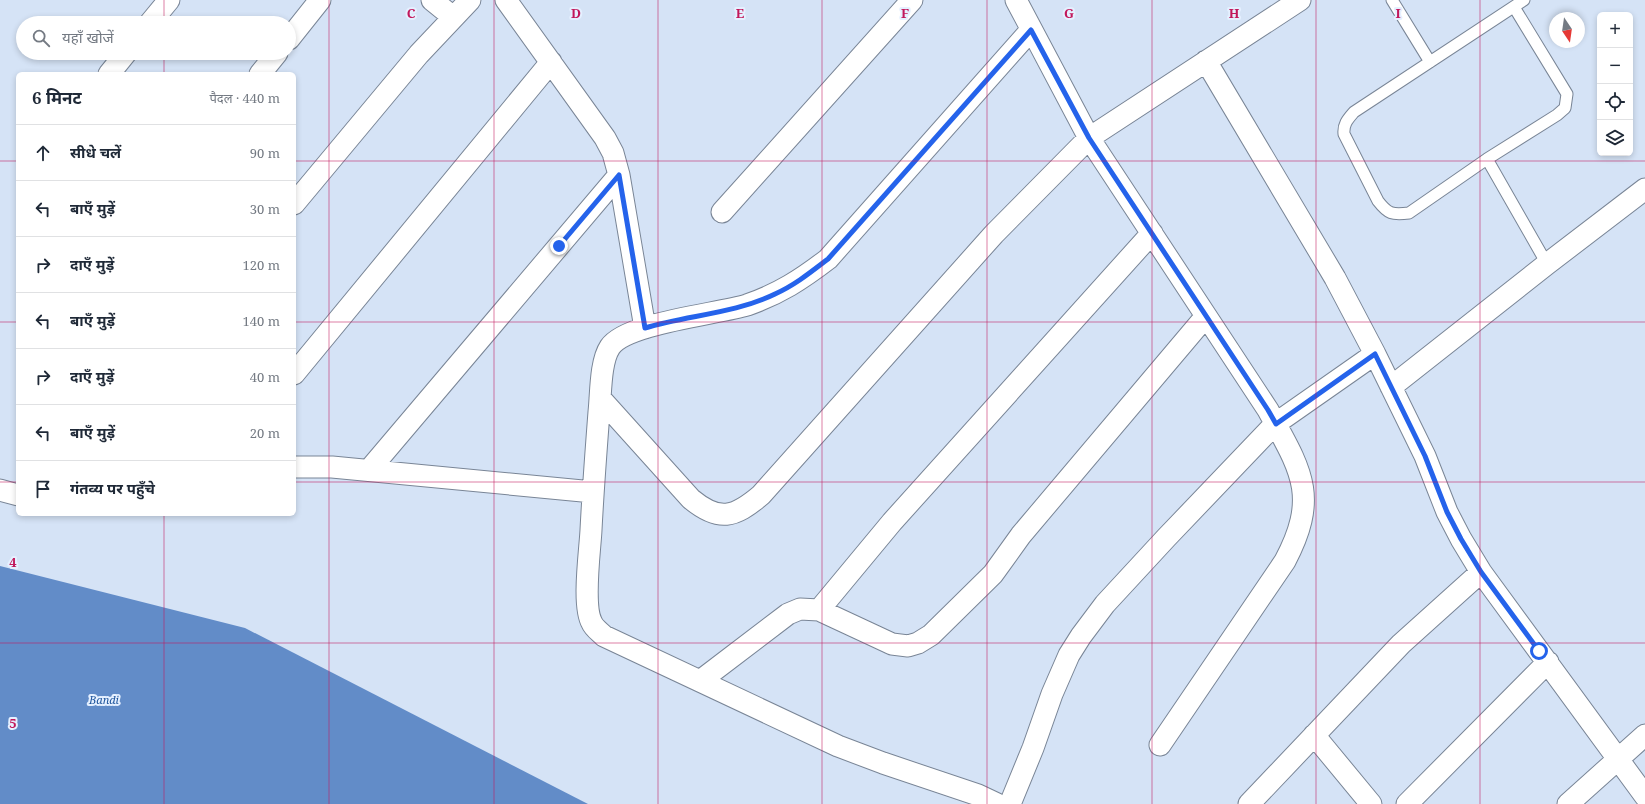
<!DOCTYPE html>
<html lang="hi">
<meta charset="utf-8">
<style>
:root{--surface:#fff;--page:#f2f2f3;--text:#1f2937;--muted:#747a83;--line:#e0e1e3}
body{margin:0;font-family:"Noto Serif","Noto Sans Devanagari",serif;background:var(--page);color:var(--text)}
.controls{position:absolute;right:12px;top:12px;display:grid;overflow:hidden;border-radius:6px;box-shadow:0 2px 6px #0003}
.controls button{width:36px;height:36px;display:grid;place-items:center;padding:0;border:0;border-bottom:1px solid var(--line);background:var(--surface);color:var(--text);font:20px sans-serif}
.compass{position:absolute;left:1549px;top:12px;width:36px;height:36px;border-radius:50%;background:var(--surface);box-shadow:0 2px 6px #0003;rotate:167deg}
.stop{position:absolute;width:12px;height:12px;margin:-9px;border:3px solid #2563eb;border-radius:50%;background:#fff}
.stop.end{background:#2563eb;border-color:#fff;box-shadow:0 1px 4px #0008}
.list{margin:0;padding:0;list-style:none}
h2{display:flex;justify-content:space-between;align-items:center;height:52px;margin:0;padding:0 16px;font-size:17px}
h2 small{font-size:13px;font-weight:400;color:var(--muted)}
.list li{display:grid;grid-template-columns:26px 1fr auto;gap:12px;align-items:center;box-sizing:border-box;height:56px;padding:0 16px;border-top:1px solid var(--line)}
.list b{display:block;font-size:15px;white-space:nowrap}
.list em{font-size:13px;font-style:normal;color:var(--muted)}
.icon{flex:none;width:22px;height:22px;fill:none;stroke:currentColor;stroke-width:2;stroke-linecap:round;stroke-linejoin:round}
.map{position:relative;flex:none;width:1645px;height:804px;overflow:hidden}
.search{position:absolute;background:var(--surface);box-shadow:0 2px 6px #0003;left:16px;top:16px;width:280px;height:44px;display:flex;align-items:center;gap:10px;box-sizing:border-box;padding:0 14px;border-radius:22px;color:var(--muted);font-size:15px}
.panel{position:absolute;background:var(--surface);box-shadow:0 2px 6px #0003;left:16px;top:72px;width:280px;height:444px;border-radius:6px}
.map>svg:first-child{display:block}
.water{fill:#628cc8}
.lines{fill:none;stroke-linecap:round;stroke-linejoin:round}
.lane-casing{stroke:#798596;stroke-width:13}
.street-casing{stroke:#798596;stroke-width:23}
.lane{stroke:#fff;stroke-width:11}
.street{stroke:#fff;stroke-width:21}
.route{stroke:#2563eb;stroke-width:5}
.grid{fill:none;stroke:#c2185b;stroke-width:1;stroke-opacity:0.55}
.labels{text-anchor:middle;stroke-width:4;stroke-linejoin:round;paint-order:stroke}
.water-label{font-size:11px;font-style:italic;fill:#1c539c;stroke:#e5f0ff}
.grid-label{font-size:13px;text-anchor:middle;font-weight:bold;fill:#c2185b;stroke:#e5f0ff;stroke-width:4;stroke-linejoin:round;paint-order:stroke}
</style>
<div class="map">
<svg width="1645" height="804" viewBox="0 0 1645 804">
<rect width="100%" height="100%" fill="#d5e3f6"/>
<!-- water -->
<path class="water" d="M 0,566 L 245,628 L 588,804 L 0,804 Z"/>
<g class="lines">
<!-- lane casing -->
<g class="lane-casing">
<path id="lane" d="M 1392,0 L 1430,62
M 1514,7 L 1567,94 L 1565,108 L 1557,115 L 1487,159 L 1409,213 C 1392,215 1388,214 1378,201 L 1344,134 C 1343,124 1348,119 1354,112 L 1524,0
M 1487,159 L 1547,264"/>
</g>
<!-- street casing -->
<g class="street-casing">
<path id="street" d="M 432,0 L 453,17
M 506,0 L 605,138 L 613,153 L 619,175 L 645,328
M 1016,0 L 1089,138 L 1268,410 C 1300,469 1320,495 1285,561 L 1160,745
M 150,23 L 169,0
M 289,39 L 320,0
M 1206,61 L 1335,278 L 1375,354 L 1425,456 L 1447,512 L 1461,539 L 1481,572 L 1645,796
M 109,74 L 126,53
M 260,74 L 277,53
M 294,204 L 419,54 L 470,0
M 722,212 L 912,0
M 294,374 L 551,62
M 1391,387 L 1547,264 L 1645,189
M 600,398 L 691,499 C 719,522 734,518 761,495 L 994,234 L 1089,138 L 1300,0
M 294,467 L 332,467 L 593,492
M 369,470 L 619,175
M 0,490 L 18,495
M 819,610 L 892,522 L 1152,233
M 700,681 L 788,614 L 800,609 L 819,610 L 892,644 L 908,646 L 918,643 L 931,635 L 993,574 L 1021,535 L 1206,316
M 1314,735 L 1371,804
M 997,804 L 978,795 L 883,763 L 838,746 L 604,636 C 600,632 594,628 592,623 C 582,606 590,551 591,530 C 593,490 596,451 599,412 C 601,394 600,362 610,347 C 626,323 718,314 747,305 C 779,294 802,279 828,259 L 1031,30
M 1010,804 L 1033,748 L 1052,694 L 1069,655 L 1081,636 L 1105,604 L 1166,538 L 1275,424 L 1375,354
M 1249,804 L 1401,644 L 1481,572
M 1407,804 L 1548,662
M 1568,804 L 1645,735"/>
</g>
<!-- lane -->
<use href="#lane" class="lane"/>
<!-- street -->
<use href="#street" class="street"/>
</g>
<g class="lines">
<!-- route -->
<path class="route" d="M 559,246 L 619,175 L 645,328 C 688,315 734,314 775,294 C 795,285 811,272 828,259 L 1031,30 L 1089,138 L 1268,410 L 1276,424 L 1375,354 L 1425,456 L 1447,512 L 1461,539 L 1481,572 L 1539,651"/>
</g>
<!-- grid -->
<path class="grid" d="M 164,0 L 164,23M 329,0 L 329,804M 494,0 L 494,804M 658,0 L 658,804M 822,0 L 822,804M 987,0 L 987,804M 1152,0 L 1152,804M 1316,0 L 1316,804M 1480,0 L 1480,804M 164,53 L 164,74M 0,161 L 18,161M 294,161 L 1645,161M 0,322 L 18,322M 294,322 L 1645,322M 0,482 L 18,482M 294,482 L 1645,482M 164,514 L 164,804M 0,643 L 1645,643"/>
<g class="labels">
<!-- water labels -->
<g class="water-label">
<text x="104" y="704">Bandi</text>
</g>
</g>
<g class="grid-label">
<text x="411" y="18">C</text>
<text x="576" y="18">D</text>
<text x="740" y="18">E</text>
<text x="905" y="18">F</text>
<text x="1069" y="18">G</text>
<text x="1234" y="18">H</text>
<text x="1398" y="18">I</text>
<text x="13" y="567">4</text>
<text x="13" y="728">5</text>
</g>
</svg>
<div class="controls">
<button>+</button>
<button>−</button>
<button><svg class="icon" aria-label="locate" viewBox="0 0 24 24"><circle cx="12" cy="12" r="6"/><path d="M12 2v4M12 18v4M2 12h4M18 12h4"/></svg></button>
<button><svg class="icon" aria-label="layers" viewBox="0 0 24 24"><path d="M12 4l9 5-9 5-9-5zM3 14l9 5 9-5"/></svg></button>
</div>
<svg class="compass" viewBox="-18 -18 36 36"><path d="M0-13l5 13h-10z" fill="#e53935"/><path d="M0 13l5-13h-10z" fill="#747a83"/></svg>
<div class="stop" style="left:1539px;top:651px"></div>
<div class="stop end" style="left:559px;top:246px"></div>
<div class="search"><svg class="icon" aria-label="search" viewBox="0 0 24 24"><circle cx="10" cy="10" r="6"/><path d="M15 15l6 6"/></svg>यहाँ खोजें</div>
<section class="panel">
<h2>6 मिनट<small>पैदल · 440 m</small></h2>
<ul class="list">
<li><svg class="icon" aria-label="ahead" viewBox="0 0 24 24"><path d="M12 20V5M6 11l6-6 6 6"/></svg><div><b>सीधे चलें</b></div><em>90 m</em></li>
<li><svg class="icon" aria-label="left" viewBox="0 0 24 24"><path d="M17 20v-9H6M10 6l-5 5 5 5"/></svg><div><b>बाएँ मुड़ें</b></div><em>30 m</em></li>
<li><svg class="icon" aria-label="right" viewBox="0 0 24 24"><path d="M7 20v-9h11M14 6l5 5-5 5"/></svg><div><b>दाएँ मुड़ें</b></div><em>120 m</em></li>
<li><svg class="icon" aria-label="left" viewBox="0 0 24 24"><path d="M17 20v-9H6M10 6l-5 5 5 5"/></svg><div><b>बाएँ मुड़ें</b></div><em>140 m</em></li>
<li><svg class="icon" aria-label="right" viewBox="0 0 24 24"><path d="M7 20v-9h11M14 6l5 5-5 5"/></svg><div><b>दाएँ मुड़ें</b></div><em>40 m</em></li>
<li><svg class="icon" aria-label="left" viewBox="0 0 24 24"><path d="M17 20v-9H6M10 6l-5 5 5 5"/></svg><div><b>बाएँ मुड़ें</b></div><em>20 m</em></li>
<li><svg class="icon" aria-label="arrive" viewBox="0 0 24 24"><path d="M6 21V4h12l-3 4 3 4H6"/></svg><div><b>गंतव्य पर पहुँचे</b></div></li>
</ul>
</section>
</div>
